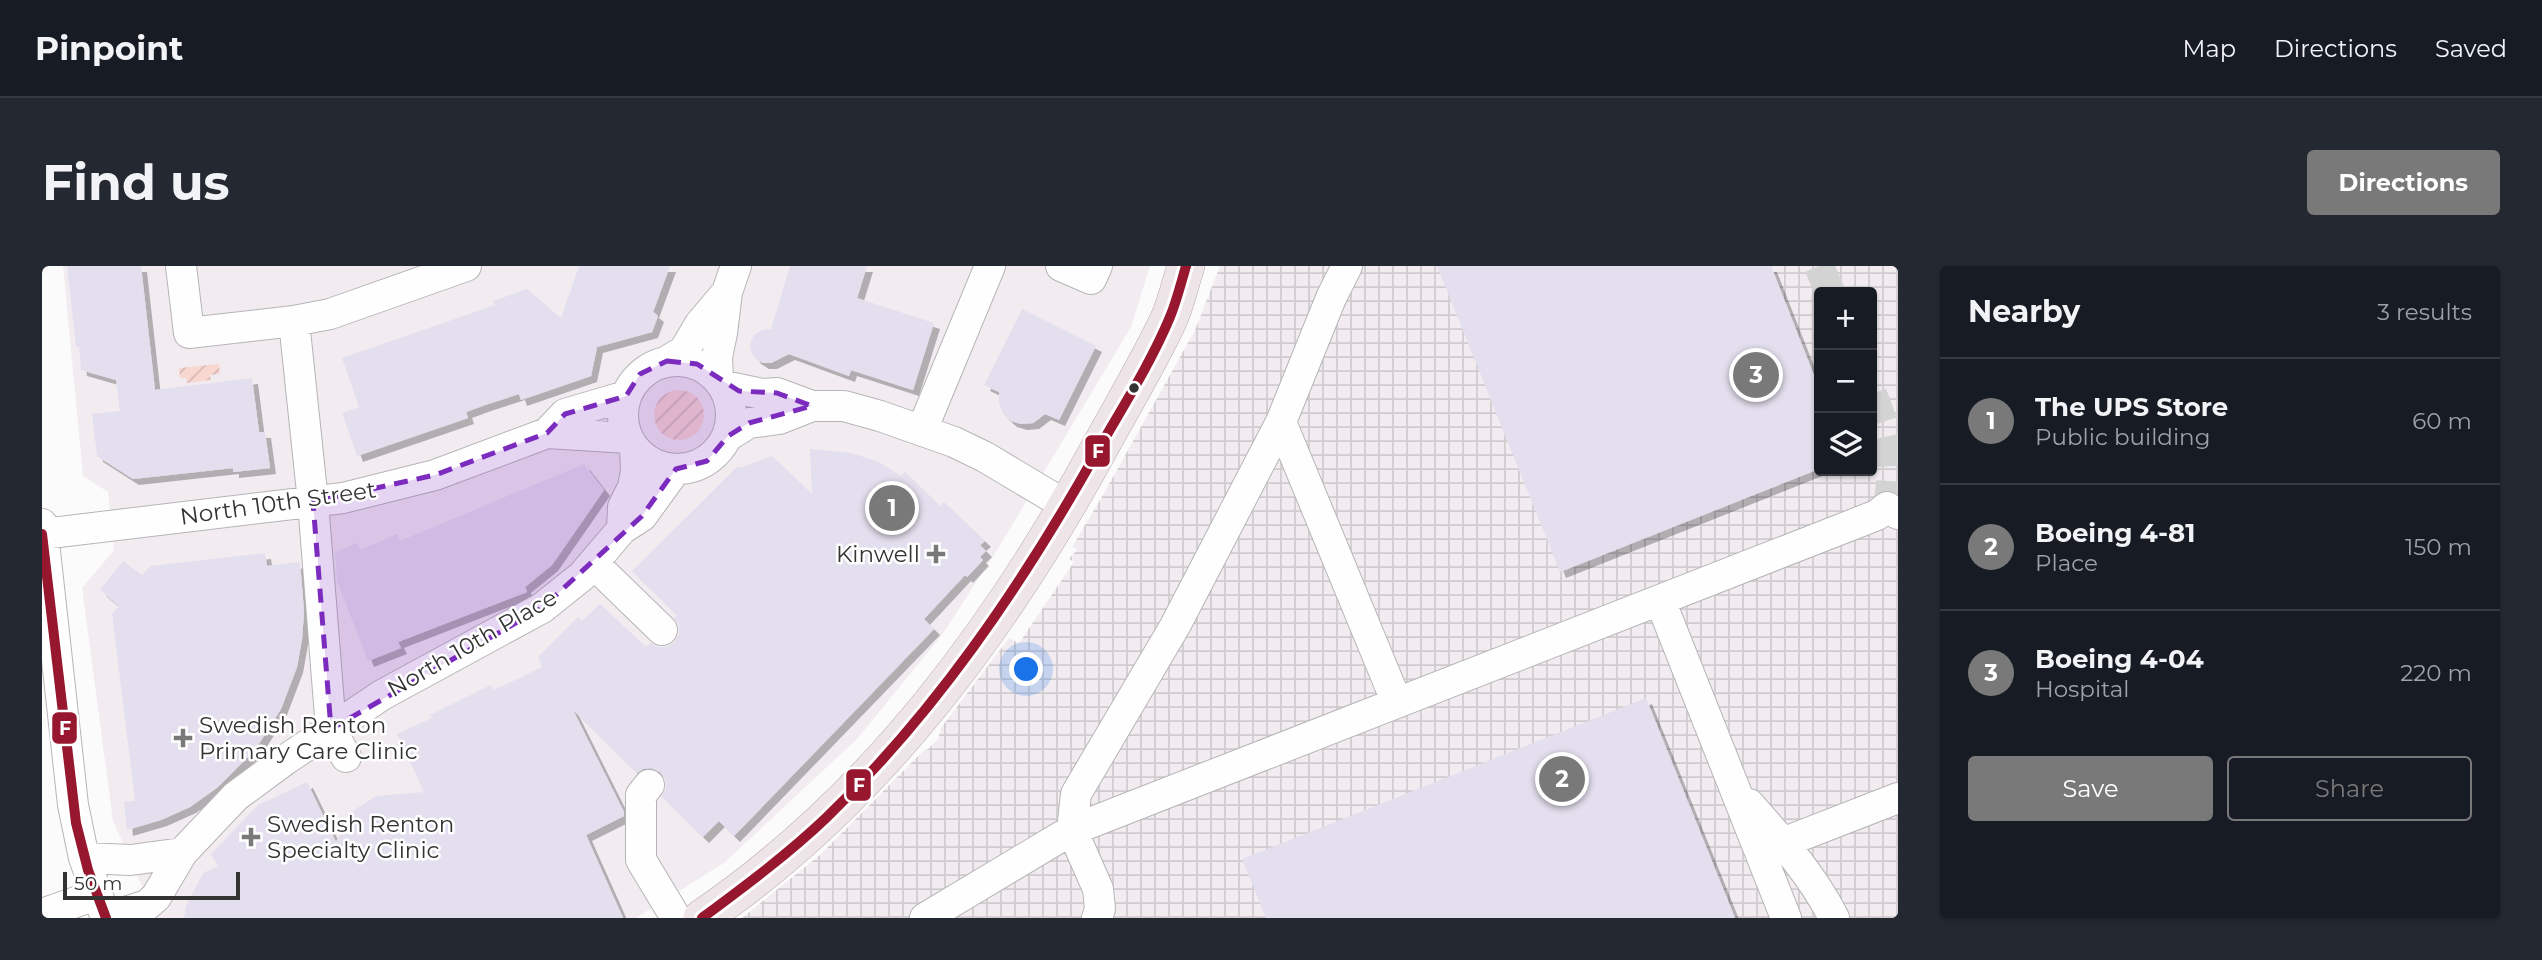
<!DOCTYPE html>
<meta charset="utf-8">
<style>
:root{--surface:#171b24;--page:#242831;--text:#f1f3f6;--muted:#9ea1a6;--line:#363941;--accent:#7a797a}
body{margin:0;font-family:Montserrat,sans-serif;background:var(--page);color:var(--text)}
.controls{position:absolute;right:21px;top:21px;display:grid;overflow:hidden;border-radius:7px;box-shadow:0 2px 5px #0004}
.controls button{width:63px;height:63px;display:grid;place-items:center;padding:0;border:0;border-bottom:2px solid var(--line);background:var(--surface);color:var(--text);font:35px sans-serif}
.scale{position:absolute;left:21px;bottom:18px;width:177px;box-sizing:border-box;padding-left:7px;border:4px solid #343334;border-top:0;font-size:19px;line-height:24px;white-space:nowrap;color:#343334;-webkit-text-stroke:5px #fff;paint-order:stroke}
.you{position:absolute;left:985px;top:404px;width:24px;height:24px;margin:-18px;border:5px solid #fff;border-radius:50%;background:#1a73e8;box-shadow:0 0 0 10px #1a73e833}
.badge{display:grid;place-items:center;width:46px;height:46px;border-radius:50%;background:var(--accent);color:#fff;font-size:23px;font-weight:700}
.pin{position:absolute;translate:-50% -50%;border:4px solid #fff;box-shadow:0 2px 7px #0006}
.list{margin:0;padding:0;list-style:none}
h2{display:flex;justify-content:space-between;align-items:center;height:91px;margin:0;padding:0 28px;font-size:30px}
h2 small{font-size:23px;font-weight:400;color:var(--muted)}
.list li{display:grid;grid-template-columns:46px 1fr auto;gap:21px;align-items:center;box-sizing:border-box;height:126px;padding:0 28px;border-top:2px solid var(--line)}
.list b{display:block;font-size:26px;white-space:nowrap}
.list p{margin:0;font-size:23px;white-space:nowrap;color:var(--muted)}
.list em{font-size:23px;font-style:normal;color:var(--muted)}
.actions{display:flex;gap:14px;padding:21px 28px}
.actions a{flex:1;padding:16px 0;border:2px solid var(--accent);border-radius:7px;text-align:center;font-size:24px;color:var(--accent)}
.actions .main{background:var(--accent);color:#fff}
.icon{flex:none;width:38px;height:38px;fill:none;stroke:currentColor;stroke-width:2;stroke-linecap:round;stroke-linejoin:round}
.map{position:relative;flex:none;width:1856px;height:652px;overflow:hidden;border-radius:7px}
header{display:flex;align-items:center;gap:42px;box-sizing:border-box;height:98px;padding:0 35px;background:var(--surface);border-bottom:2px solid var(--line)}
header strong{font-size:33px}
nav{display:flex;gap:38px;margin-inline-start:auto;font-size:24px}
.intro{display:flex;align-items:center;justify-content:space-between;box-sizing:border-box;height:168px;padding:0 42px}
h1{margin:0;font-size:49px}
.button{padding:18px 32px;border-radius:7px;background:var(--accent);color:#fff;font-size:24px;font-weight:700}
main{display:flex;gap:42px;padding:0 42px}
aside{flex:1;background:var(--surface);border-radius:7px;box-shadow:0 2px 5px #0004}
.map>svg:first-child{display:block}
.built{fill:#f2ecf1}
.industrial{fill:url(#industrial-grid);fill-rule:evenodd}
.garden{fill:url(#garden-furrows)}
.building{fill:#e4dfee;filter:url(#shadow)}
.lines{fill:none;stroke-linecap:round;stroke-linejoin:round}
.minor-tunnel{stroke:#d4d3d4;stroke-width:30;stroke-dasharray:30 15;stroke-linecap:butt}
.minor-casing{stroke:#b6b5b6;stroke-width:32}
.major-casing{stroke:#baaab0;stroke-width:38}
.minor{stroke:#fffeff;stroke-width:30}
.major{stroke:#eee5e8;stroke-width:37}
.bus-1-casing{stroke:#fff;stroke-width:16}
.bus-1{stroke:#96172e;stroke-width:10}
.marked{fill:#7b2cbf;fill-opacity:0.2;stroke:#7b2cbf;stroke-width:5;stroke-dasharray:14 9;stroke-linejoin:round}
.bus-dot{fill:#343334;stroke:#fff;stroke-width:2.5}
.poi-dot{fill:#7a797a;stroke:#fff;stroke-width:2.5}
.labels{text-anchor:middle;stroke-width:5;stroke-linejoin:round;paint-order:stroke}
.street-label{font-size:23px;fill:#343334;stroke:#fff}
.poi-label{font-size:23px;fill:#343334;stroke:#fff;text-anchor:start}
.line-badge{stroke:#fff;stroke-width:2.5}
.badge-label{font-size:19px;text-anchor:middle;font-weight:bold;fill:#fff}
</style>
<header>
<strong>Pinpoint</strong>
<nav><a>Map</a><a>Directions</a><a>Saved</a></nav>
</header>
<div class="intro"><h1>Find us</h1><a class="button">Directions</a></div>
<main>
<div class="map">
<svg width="1856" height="652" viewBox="0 0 1856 652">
<defs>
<pattern id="industrial-grid" width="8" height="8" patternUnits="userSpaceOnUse" patternTransform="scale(1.75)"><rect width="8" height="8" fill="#f2ecf1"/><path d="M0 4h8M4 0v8" fill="none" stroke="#d0cbcf"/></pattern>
<pattern id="garden-furrows" width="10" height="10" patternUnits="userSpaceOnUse" patternTransform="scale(1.75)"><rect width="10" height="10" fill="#f8d7d1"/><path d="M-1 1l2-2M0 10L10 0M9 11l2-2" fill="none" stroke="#d5b9b4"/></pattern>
<filter id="shadow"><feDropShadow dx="6" dy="6" stdDeviation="0" flood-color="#0004"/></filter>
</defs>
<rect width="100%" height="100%" fill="#fcfbfc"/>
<!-- built -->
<path class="built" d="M 21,0 L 1108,0 L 1089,61 L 957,281 L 900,369 L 815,473 L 682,597 L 594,652 L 114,652 L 71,555 L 40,322 L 72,284 L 66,226 L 41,210 Z"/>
<!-- industrial -->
<path class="industrial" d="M 1178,0 L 1856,0 L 1856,652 L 700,652 L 779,588 L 881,485 L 886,483 L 896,473 L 899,462 L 967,372 L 977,377 L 1032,296 L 1027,293 L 1035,284 L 1030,281 L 1061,229 L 1153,64 ZM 1777,26 L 1830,26 L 1830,205 L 1777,205 Z"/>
<!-- garden -->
<path class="garden" d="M 177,98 L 178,108 L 168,109 L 169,114 L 145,117 L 144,112 L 138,112 L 137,102 Z
M612 149a25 25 0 1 1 50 0a25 25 0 1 1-50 0Z"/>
<!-- building -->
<path class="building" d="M 25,0 L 99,0 L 113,124 L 210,112 L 217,166 L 223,166 L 228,202 L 191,206 L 191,202 L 91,213 L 55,190 L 50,148 L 78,145 L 74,114 L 39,104 L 37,80 L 34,81 Z
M 537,0 L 628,0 L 611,46 L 616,50 L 610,66 L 555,81 L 549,110 L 479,134 L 477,128 L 443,139 L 424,146 L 426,152 L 315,190 L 300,147 L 317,141 L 300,92 L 453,39 L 451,35 L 485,23 L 519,52 Z
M 748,0 L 825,0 L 815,32 L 892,57 L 871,124 L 809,104 L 807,110 L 747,88 L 729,97 L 721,97 L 713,92 L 709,85 L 708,77 L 712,69 L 720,64 L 729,63 Z
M 1395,0 L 1729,0 L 1777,122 L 1777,203 L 1518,306 Z
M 980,43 L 1054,80 L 1017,154 L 1003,148 L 991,157 L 979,158 L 969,155 L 961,148 L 957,137 L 957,126 L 942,119 Z
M 768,183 L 809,187 L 835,195 L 859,210 L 863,206 L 898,240 L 902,236 L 943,275 L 938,279 L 944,285 L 938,291 L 941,294 L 925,311 L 923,309 L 882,353 L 892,363 L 692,570 L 677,555 L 661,571 L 620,531 L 624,521 L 623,513 L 618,506 L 609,502 L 601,503 L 595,507 L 531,444 L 582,546 L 582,550 L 544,569 L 581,652 L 142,652 L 144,640 L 161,607 L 176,600 L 169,588 L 216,539 L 265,516 L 294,576 L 312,544 L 334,530 L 382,526 L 355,468 L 390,452 L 388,449 L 449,419 L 452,424 L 500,401 L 496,391 L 536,351 L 540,355 L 558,338 L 604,381 L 608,377 L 616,381 L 624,381 L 632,377 L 637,368 L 637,359 L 632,352 L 635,349 L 590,305 L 696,200 L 698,202 L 730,190 L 770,228 Z
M 542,198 L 562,224 L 510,299 L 483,321 L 485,326 L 356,376 L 359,382 L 326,395 L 295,315 L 293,286 L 315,277 L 319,284 L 355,268 L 358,275 Z
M 223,287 L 225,300 L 258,296 L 262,346 L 260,373 L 255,401 L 239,443 L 213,484 L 176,521 L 148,541 L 119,554 L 85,564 L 82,536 L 93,535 L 70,348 L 77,340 L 58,324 L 81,295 L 100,309 L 108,300 Z
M 1604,432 L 1693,652 L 1224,652 L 1200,593 Z"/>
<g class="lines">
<!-- minor-tunnel -->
<path class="minor-tunnel" d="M 1777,0 L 1788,26
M 1830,128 C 1845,166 1856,201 1845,241"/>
<!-- minor casing -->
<g class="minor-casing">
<path id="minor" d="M 139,0 L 147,67 L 252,55 L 288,48 L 424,0
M 1019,0 L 1049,13 L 1055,0
M 252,55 L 271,236 L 289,463 L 304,491
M581 149a54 54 0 1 1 108 0a54 54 0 1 1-108 0Z
M 625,95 L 642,85 L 658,58 L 685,26
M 676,112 L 675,91 L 680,67 L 685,26 L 694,0
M 682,120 L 720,128 L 735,127 L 770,140
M 1239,156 L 1355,437
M 880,164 L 948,0
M 505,167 L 586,172
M 686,170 L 707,157 L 737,153 L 770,140 L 802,140 L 838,150 L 912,176 L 943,191 L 1025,240
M 0,258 L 31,539 L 42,592 L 64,652
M 580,263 L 581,241 L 591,221 L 594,205 L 593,184
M 0,268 L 301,232 L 393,209 L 505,167 L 523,148 L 584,130
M 552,298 L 620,364
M 1618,334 L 1744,652
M 607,519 L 599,529 L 599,594 L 634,652
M 1707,538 C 1738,573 1771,610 1792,652
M 1740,577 L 1856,532
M 42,592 L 89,594 L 140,587
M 0,648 L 54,629
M 65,652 L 105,639 L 114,631 L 140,587 L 194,530 L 243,494 L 340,429 L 500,342 L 540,310 L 580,263 L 600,250 L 634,203
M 883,652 L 1030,564 L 1835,249 L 1845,241 L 1856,248
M 1055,652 L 1058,643 L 1056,623 L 1030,564 L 1034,528 L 1133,360 L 1239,156 L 1289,32 L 1305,0"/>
</g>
<!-- major casing -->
<g class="major-casing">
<path id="major" d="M 660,652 C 836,532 963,357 1063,172 C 1084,134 1107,95 1126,55 C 1134,38 1138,18 1144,0"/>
</g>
<!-- minor -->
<use href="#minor" class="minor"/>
<!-- major -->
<use href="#major" class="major"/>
<!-- bus-1 casing -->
<g class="bus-1-casing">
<path id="bus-1" d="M 0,268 L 34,557 L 46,604 L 64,652
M 660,652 C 703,620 745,589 784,552 C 893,447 978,322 1052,191 C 1078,145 1108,99 1128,51 C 1135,34 1139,17 1144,0"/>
</g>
<!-- bus-1 -->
<use href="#bus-1" class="bus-1"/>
</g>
<!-- marked area -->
<path class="marked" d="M 625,95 L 655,98 L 697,125 L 735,127 L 770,140 L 707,157 L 686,170 L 665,195 L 634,203 L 600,250 L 500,342 L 289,463 L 271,236 L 393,209 L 505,167 L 523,148 L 584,130 L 598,108 Z"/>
<!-- markers -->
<circle class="bus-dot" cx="1092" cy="122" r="6"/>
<g class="poi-dot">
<path d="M890.5 277.5h7v7h7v7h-7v7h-7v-7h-7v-7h7z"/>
<path d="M137.5 461.5h7v7h7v7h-7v7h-7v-7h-7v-7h7z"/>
<path d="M205.5 560.5h7v7h7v7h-7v7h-7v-7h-7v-7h7z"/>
</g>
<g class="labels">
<!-- street labels -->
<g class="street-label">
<text transform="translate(236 237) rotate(-8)" y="8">North 10th Street</text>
<text transform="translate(430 377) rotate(-30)" y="8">North 10th Place</text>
</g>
<!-- poi labels -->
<g class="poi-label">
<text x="878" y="296" text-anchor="end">Kinwell</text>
<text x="157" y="467">Swedish Renton<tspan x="157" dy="26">Primary Care Clinic</tspan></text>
<text x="225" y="566">Swedish Renton<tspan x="225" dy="26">Specialty Clinic</tspan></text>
</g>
</g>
<g class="line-badge">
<rect x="1042" y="168" width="27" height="34" rx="7" fill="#96172e"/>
<rect x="9" y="445" width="27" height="34" rx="7" fill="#96172e"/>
<rect x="803" y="502" width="27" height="34" rx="7" fill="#96172e"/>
</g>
<g class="badge-label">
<text x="1056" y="192">F</text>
<text x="23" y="469">F</text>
<text x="817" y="526">F</text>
</g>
</svg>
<div class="controls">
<button>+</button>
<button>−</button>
<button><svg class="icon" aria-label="layers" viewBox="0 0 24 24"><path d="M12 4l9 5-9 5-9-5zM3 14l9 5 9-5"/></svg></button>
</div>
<div class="scale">50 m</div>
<div class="you"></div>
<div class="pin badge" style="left:850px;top:242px">1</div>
<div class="pin badge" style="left:1520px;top:513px">2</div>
<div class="pin badge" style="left:1714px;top:109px">3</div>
</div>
<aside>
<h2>Nearby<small>3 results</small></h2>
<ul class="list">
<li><span class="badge">1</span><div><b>The UPS Store</b><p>Public building</p></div><em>60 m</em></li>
<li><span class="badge">2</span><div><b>Boeing 4-81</b><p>Place</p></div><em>150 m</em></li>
<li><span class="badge">3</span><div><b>Boeing 4-04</b><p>Hospital</p></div><em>220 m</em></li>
</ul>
<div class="actions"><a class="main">Save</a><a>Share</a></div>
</aside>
</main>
